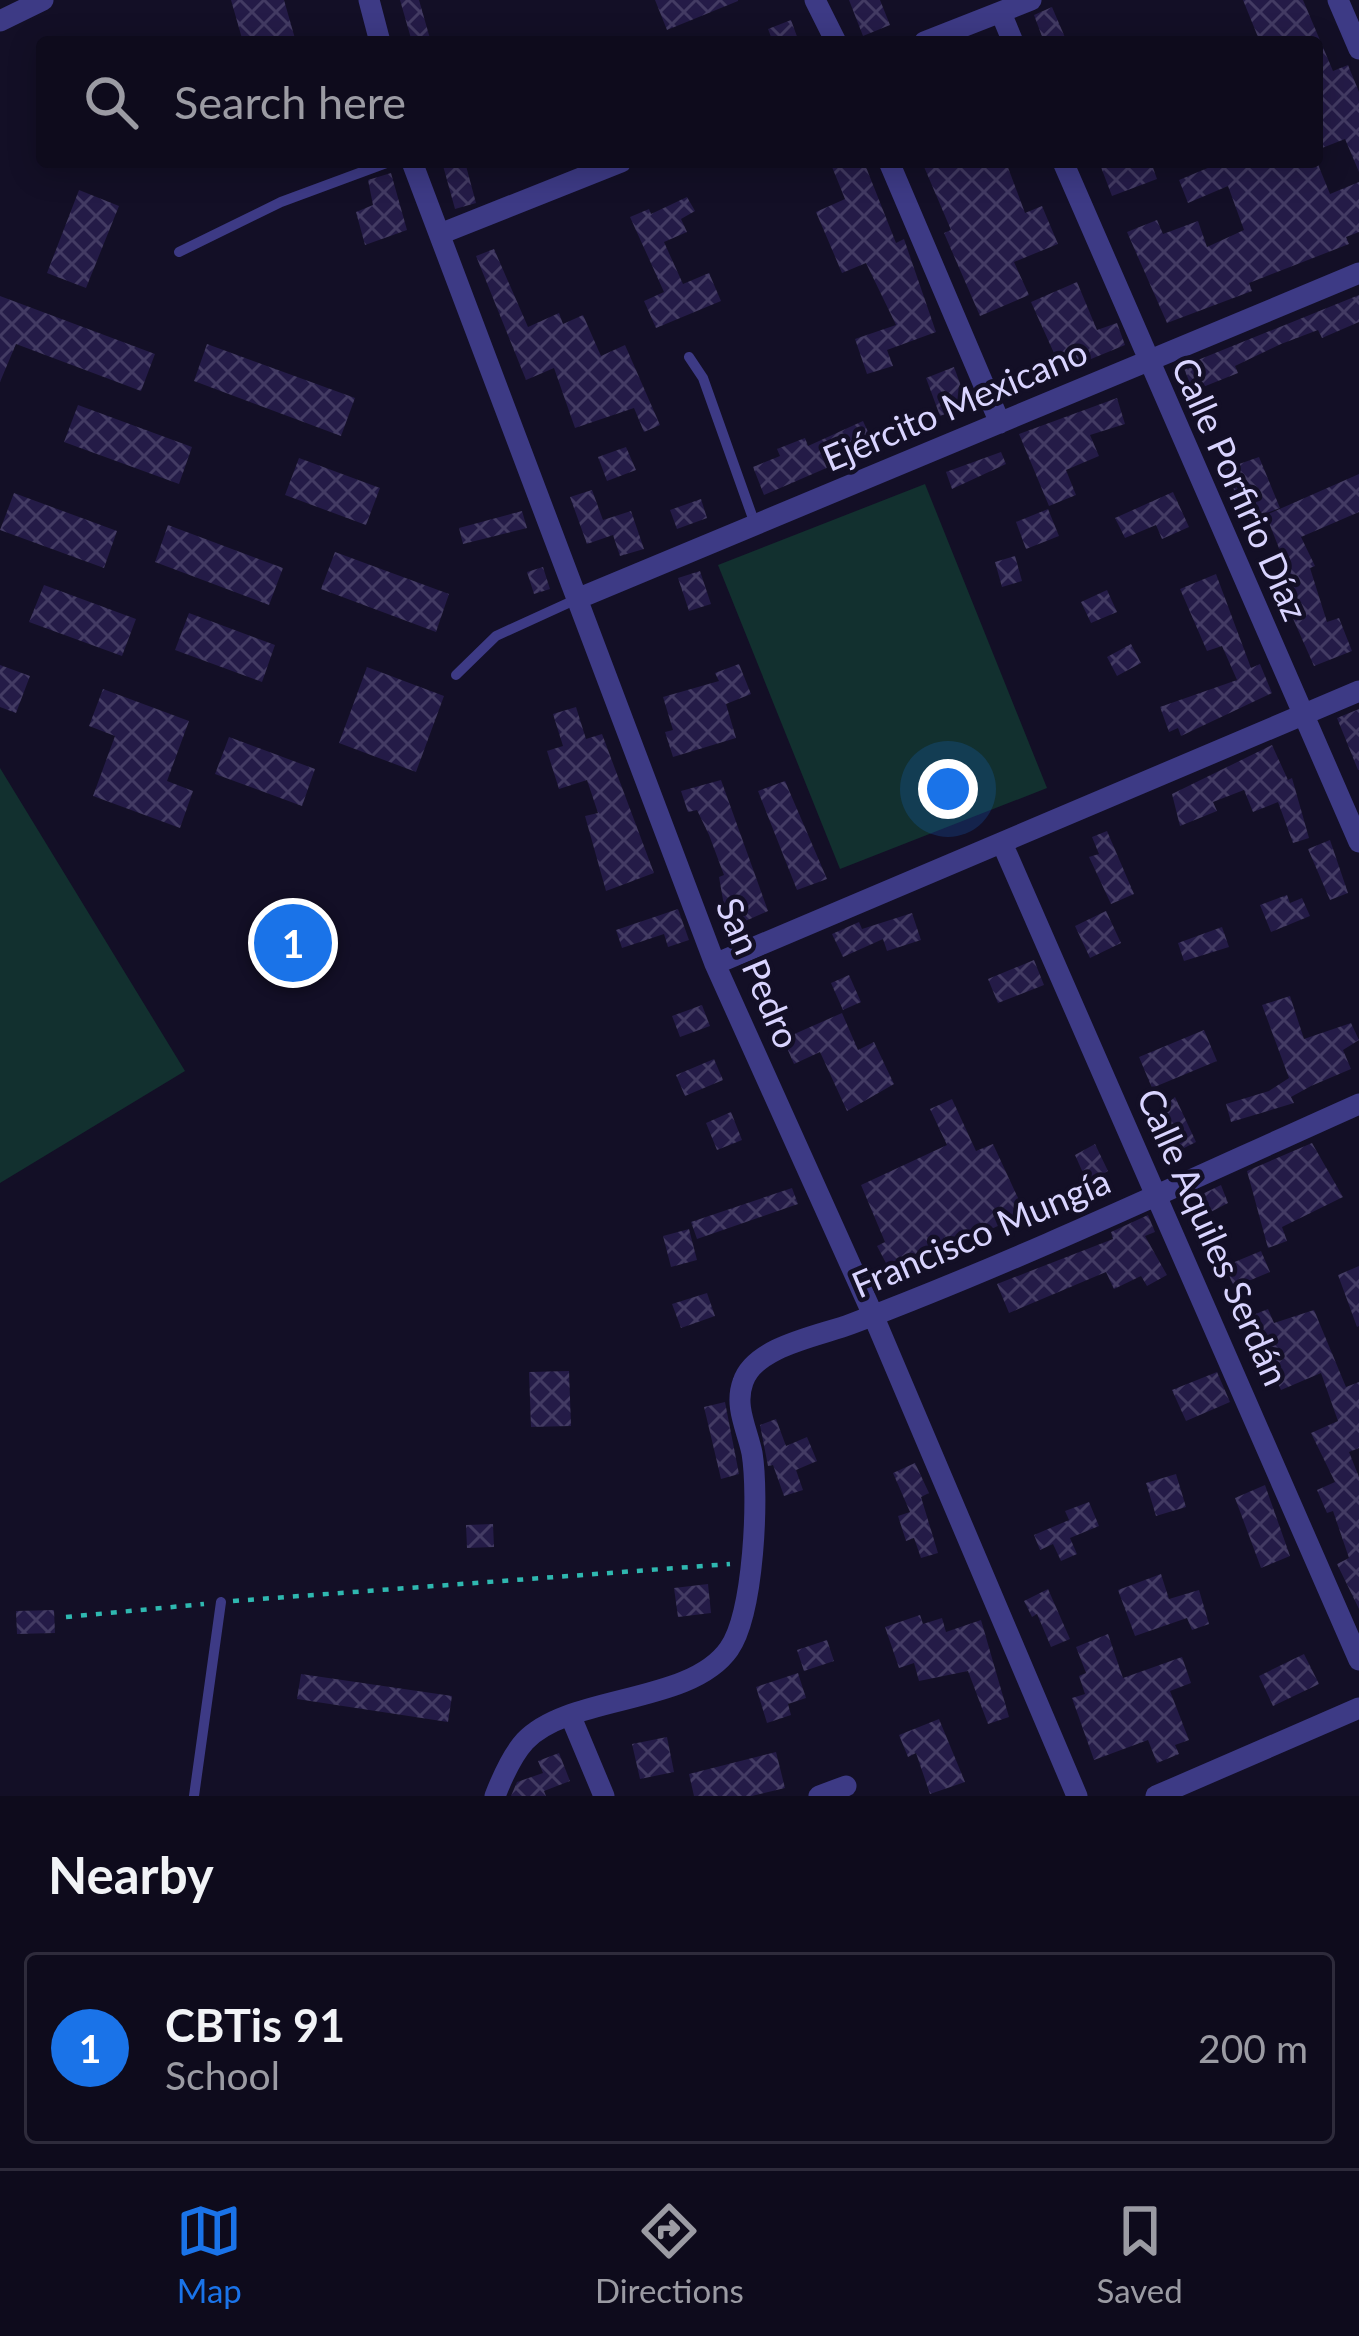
<!DOCTYPE html>
<meta charset="utf-8">
<style>
:root{--surface:#0e0b1c;--page:#1c1929;--text:#f1f3f6;--muted:#9b9ba3;--line:#2e2b3b;--accent:#1a73e8}
body{margin:0;font-family:Lato,sans-serif;background:var(--page);color:var(--text)}
.you{position:absolute;left:948px;top:789px;width:42px;height:42px;margin:-30px;border:9px solid #fff;border-radius:50%;background:#1a73e8;box-shadow:0 0 0 18px #1a73e833}
.badge{display:grid;place-items:center;width:78px;height:78px;border-radius:50%;background:var(--accent);color:#fff;font-size:39px;font-weight:700}
.pin{position:absolute;translate:-50% -50%;border:6px solid #fff;box-shadow:0 3px 12px #0006}
.list{margin:0;padding:0;list-style:none}
h2{display:flex;justify-content:space-between;align-items:center;height:156px;margin:0;padding:0 48px;font-size:51px}
h2 small{font-size:39px;font-weight:400;color:var(--muted)}
.list li{display:grid;grid-template-columns:78px 1fr auto;gap:36px;align-items:center;box-sizing:border-box;height:192px;margin:0 24px 24px;padding:0 24px;border:3px solid var(--line);border-radius:12px}
.list b{display:block;font-size:45px;white-space:nowrap}
.list p{margin:0;font-size:39px;white-space:nowrap;color:var(--muted)}
.list em{font-size:39px;font-style:normal;color:var(--muted)}
.icon{flex:none;width:66px;height:66px;fill:none;stroke:currentColor;stroke-width:2;stroke-linecap:round;stroke-linejoin:round}
.map{position:relative;flex:none;width:1359px;height:1796px;overflow:hidden}
.search{position:absolute;background:var(--surface);box-shadow:0 6px 30px #0003;left:36px;right:36px;top:36px;height:132px;display:flex;align-items:center;gap:30px;box-sizing:border-box;padding:0 42px;border-radius:12px;color:var(--muted);font-size:45px}
.sheet{height:372px;background:var(--surface)}
nav{display:flex;justify-content:space-around;align-items:center;box-sizing:border-box;height:168px;border-top:3px solid var(--line);background:var(--surface);font-size:33px;color:var(--muted)}
nav a{display:grid;justify-items:center;gap:6px}
nav .on{color:var(--accent)}
.map>svg:first-child{display:block}
.park{fill:#12302f}
.building{fill:url(#building-cross-hatch)}
.lines{fill:none;stroke-linecap:round;stroke-linejoin:round}
.path{stroke:#2fb8b0;stroke-width:4.5;stroke-dasharray:6 9;stroke-linecap:butt}
.lane{stroke:#3d3a85;stroke-width:10}
.street{stroke:#3d3a85;stroke-width:21}
.labels{text-anchor:middle;stroke-width:9;stroke-linejoin:round;paint-order:stroke}
.street-label{font-size:36px;fill:#d9d4ff;stroke:#130f26}
</style>
<div class="map">
<svg width="1359" height="1796" viewBox="0 0 1359 1796">
<defs>
<pattern id="building-cross-hatch" width="8" height="8" patternUnits="userSpaceOnUse" patternTransform="scale(3)"><rect width="8" height="8" fill="#241b47"/><path d="M0 0l8 8M0 8l8-8" fill="none" stroke="#433b63"/></pattern>
</defs>
<rect width="100%" height="100%" fill="#130f26"/>
<!-- park -->
<path class="park" d="M 925,484 L 1047,788 L 840,869 L 718,565 Z
M 0,768 L 185,1071 L 0,1183 Z"/>
<!-- building -->
<path class="building" d="M 231,0 L 284,0 L 296,42 L 243,42 Z
M 400,0 L 419,0 L 431,42 L 412,42 Z
M 655,0 L 738,0 L 738,1 L 667,30 Z
M 849,0 L 880,0 L 890,25 L 863,36 Z
M 1243,0 L 1303,0 L 1333,71 L 1348,65 L 1359,92 L 1359,172 L 1345,139 L 1317,150 L 1317,42 L 1260,42 Z
M 1052,7 L 1067,42 L 1044,42 L 1034,15 Z
M 791,20 L 799,42 L 773,42 L 768,29 Z
M 442,162 L 465,162 L 476,203 L 455,209 Z
M 830,162 L 864,162 L 896,243 L 904,239 L 936,332 L 887,350 L 893,366 L 867,374 L 855,339 L 896,325 L 866,263 L 842,273 L 816,212 L 845,199 Z
M 922,162 L 1006,162 L 1025,213 L 1042,206 L 1058,244 L 1014,262 L 1029,295 L 980,316 L 944,233 L 951,230 Z
M 1099,162 L 1151,162 L 1157,179 L 1112,196 Z
M 1222,162 L 1317,162 L 1330,194 L 1359,182 L 1359,232 L 1346,237 L 1349,244 L 1249,283 L 1252,291 L 1167,323 L 1127,232 L 1157,220 L 1163,234 L 1198,221 L 1207,247 L 1244,230 L 1228,186 L 1188,203 L 1179,180 Z
M 391,173 L 407,230 L 365,245 L 356,212 L 373,205 L 368,180 Z
M 79,190 L 119,206 L 86,288 L 47,273 Z
M 687,197 L 695,211 L 681,219 L 687,232 L 664,242 L 683,284 L 709,273 L 721,301 L 656,328 L 644,301 L 664,292 L 630,217 L 649,209 L 651,214 Z
M 494,249 L 528,327 L 559,313 L 563,324 L 583,315 L 601,356 L 625,345 L 660,425 L 644,432 L 634,408 L 575,428 L 554,368 L 526,380 L 476,256 Z
M 1077,282 L 1097,330 L 1117,323 L 1125,345 L 1062,371 L 1031,302 Z
M 1359,295 L 1359,322 L 1322,338 L 1318,330 L 1281,344 L 1235,366 L 1238,373 L 1193,391 L 1183,366 Z
M 0,296 L 155,354 L 141,391 L 16,344 L 0,382 Z
M 207,344 L 355,398 L 341,436 L 194,381 Z
M 954,367 L 968,405 L 940,416 L 926,378 Z
M 1117,398 L 1125,424 L 1090,435 L 1099,456 L 1066,470 L 1076,495 L 1049,506 L 1019,434 Z
M 78,405 L 192,447 L 179,484 L 64,442 Z
M 863,421 L 875,447 L 764,495 L 753,467 L 780,456 L 777,449 L 805,438 L 808,446 Z
M 626,447 L 636,470 L 607,481 L 598,457 Z
M 1001,452 L 1006,464 L 952,489 L 946,472 Z
M 1259,457 L 1280,508 L 1247,520 L 1225,469 Z
M 299,458 L 380,488 L 366,525 L 285,495 Z
M 1359,474 L 1359,512 L 1301,537 L 1315,566 L 1310,568 L 1327,622 L 1339,618 L 1352,651 L 1314,666 L 1287,605 L 1280,583 L 1291,579 L 1266,515 Z
M 592,490 L 603,520 L 631,511 L 644,549 L 620,556 L 613,535 L 587,544 L 570,497 Z
M 1173,492 L 1189,527 L 1162,539 L 1156,525 L 1125,538 L 1115,518 Z
M 14,493 L 117,531 L 104,568 L 0,530 Z
M 701,499 L 707,518 L 677,529 L 670,510 Z
M 1048,509 L 1059,536 L 1026,549 L 1016,522 Z
M 522,511 L 527,528 L 463,544 L 459,528 Z
M 168,525 L 283,568 L 269,605 L 155,562 Z
M 335,552 L 449,594 L 436,632 L 321,589 Z
M 1015,556 L 1022,581 L 1002,587 L 995,562 Z
M 543,567 L 550,589 L 534,594 L 527,572 Z
M 700,571 L 711,604 L 689,611 L 678,578 Z
M 1216,574 L 1251,668 L 1260,664 L 1272,693 L 1181,736 L 1178,728 L 1169,732 L 1160,707 L 1237,680 L 1222,646 L 1207,651 L 1180,589 Z
M 44,585 L 136,619 L 122,656 L 29,622 Z
M 1107,590 L 1117,612 L 1091,623 L 1081,602 Z
M 189,613 L 275,645 L 262,682 L 175,650 Z
M 1131,644 L 1141,663 L 1117,676 L 1107,657 Z
M 739,664 L 751,694 L 726,704 L 736,738 L 673,757 L 665,732 L 673,730 L 663,697 L 719,681 L 715,673 Z
M 0,665 L 30,676 L 16,713 L 0,707 Z
M 367,667 L 444,696 L 416,772 L 339,743 Z
M 103,689 L 189,721 L 167,781 L 193,791 L 180,828 L 93,796 L 115,736 L 89,726 Z
M 576,707 L 586,739 L 602,734 L 654,873 L 606,891 L 585,816 L 598,813 L 587,780 L 559,789 L 547,751 L 563,746 L 553,714 Z
M 1359,709 L 1359,770 L 1358,770 L 1337,718 Z
M 229,737 L 315,769 L 302,806 L 215,774 Z
M 1272,745 L 1288,780 L 1292,778 L 1309,838 L 1293,843 L 1278,802 L 1253,812 L 1244,790 L 1213,802 L 1217,811 L 1180,826 L 1172,794 Z
M 721,780 L 768,911 L 732,927 L 723,900 L 719,877 L 724,875 L 709,835 L 697,810 L 688,812 L 681,791 Z
M 785,781 L 827,879 L 797,890 L 758,791 Z
M 1107,831 L 1134,894 L 1111,904 L 1089,857 L 1099,854 L 1092,837 Z
M 1330,840 L 1348,893 L 1330,900 L 1308,849 Z
M 1287,895 L 1290,903 L 1302,898 L 1310,916 L 1271,932 L 1260,905 Z
M 678,909 L 689,940 L 668,947 L 664,934 L 622,948 L 616,930 Z
M 1106,911 L 1121,943 L 1090,958 L 1075,926 Z
M 912,913 L 921,940 L 887,951 L 883,939 L 843,957 L 832,934 L 859,922 L 862,929 Z
M 1222,927 L 1229,947 L 1184,961 L 1178,943 Z
M 1034,960 L 1044,985 L 998,1003 L 988,979 Z
M 849,975 L 861,1002 L 843,1010 L 831,983 Z
M 1290,996 L 1304,1039 L 1351,1023 L 1359,1040 L 1343,1050 L 1351,1069 L 1311,1086 L 1291,1097 L 1294,1103 L 1231,1122 L 1226,1104 L 1269,1091 L 1289,1078 L 1262,1005 Z
M 702,1005 L 710,1026 L 680,1037 L 672,1016 Z
M 842,1013 L 858,1050 L 874,1042 L 894,1084 L 847,1111 L 820,1052 L 794,1064 L 783,1039 Z
M 1204,1030 L 1217,1061 L 1152,1088 L 1139,1057 Z
M 714,1059 L 723,1080 L 685,1096 L 676,1075 Z
M 1175,1097 L 1196,1142 L 1176,1152 L 1158,1112 Z
M 952,1099 L 976,1151 L 993,1144 L 1025,1213 L 977,1236 L 935,1253 L 932,1246 L 888,1267 L 877,1246 L 885,1242 L 861,1185 L 947,1145 L 930,1109 Z
M 731,1112 L 742,1140 L 717,1150 L 706,1123 Z
M 1312,1143 L 1343,1197 L 1282,1227 L 1287,1241 L 1268,1248 L 1247,1171 Z
M 1095,1144 L 1108,1171 L 1087,1182 L 1075,1155 Z
M 1221,1185 L 1228,1203 L 1205,1215 L 1196,1197 Z
M 792,1188 L 798,1204 L 697,1239 L 691,1222 Z
M 1148,1215 L 1155,1232 L 1145,1236 L 1167,1275 L 1147,1286 L 1141,1276 L 1114,1289 L 1106,1272 L 1009,1313 L 997,1284 L 1113,1239 L 1111,1232 Z
M 689,1229 L 697,1260 L 671,1267 L 663,1236 Z
M 1261,1251 L 1270,1272 L 1234,1287 L 1225,1266 Z
M 1359,1266 L 1359,1326 L 1357,1327 L 1338,1275 Z
M 707,1293 L 715,1316 L 681,1328 L 672,1304 Z
M 1268,1309 L 1274,1323 L 1314,1310 L 1346,1387 L 1359,1382 L 1359,1448 L 1349,1452 L 1359,1477 L 1359,1609 L 1337,1564 L 1349,1558 L 1333,1511 L 1327,1513 L 1317,1490 L 1335,1482 L 1311,1433 L 1338,1421 L 1321,1373 L 1281,1390 L 1248,1317 Z
M 569,1371 L 571,1426 L 531,1427 L 529,1372 Z
M 1217,1372 L 1230,1402 L 1186,1421 L 1172,1390 Z
M 725,1402 L 739,1474 L 721,1479 L 704,1407 Z
M 776,1419 L 786,1446 L 807,1437 L 817,1461 L 796,1470 L 803,1490 L 784,1496 L 773,1465 L 768,1466 L 760,1425 Z
M 915,1463 L 929,1493 L 921,1497 L 938,1553 L 921,1558 L 914,1538 L 906,1541 L 898,1516 L 910,1512 L 893,1473 Z
M 1176,1474 L 1186,1507 L 1156,1516 L 1146,1483 Z
M 1265,1485 L 1290,1556 L 1261,1568 L 1235,1498 Z
M 1089,1502 L 1099,1526 L 1070,1538 L 1077,1554 L 1061,1561 L 1053,1544 L 1040,1550 L 1034,1535 L 1069,1520 L 1065,1511 Z
M 493,1524 L 494,1547 L 467,1548 L 466,1525 Z
M 1161,1574 L 1169,1599 L 1199,1590 L 1209,1624 L 1192,1630 L 1187,1618 L 1135,1636 L 1118,1590 Z
M 708,1584 L 711,1613 L 678,1617 L 674,1588 Z
M 1048,1589 L 1070,1639 L 1051,1647 L 1037,1614 L 1032,1617 L 1024,1601 Z
M 54,1610 L 55,1633 L 17,1634 L 16,1611 Z
M 920,1615 L 923,1624 L 942,1618 L 946,1632 L 981,1620 L 1009,1717 L 988,1724 L 968,1671 L 919,1681 L 914,1663 L 899,1668 L 885,1627 Z
M 1108,1634 L 1123,1678 L 1182,1657 L 1191,1683 L 1170,1691 L 1189,1740 L 1175,1745 L 1179,1754 L 1157,1763 L 1148,1740 L 1094,1760 L 1072,1698 L 1085,1694 L 1079,1676 L 1086,1673 L 1076,1647 Z
M 827,1640 L 834,1661 L 804,1671 L 797,1650 Z
M 1304,1654 L 1319,1684 L 1273,1706 L 1259,1676 Z
M 798,1673 L 806,1698 L 788,1704 L 791,1715 L 767,1723 L 756,1687 Z
M 301,1674 L 452,1696 L 448,1722 L 297,1699 Z
M 939,1719 L 965,1782 L 930,1794 L 916,1753 L 908,1757 L 899,1735 Z
M 667,1737 L 674,1772 L 640,1779 L 632,1744 Z
M 776,1752 L 785,1788 L 752,1796 L 694,1796 L 689,1774 Z
M 559,1753 L 570,1781 L 544,1791 L 546,1796 L 511,1796 L 517,1782 L 543,1773 L 538,1761 Z"/>
<g class="lines">
<!-- path -->
<path class="path" d="M 233,1601 L 730,1564
M 66,1617 L 204,1604"/>
<!-- lane -->
<path class="lane" d="M 179,252 L 281,202 L 389,162
M 689,357 L 703,378 L 755,524
M 456,675 L 496,636 L 577,599
M 194,1796 L 221,1602"/>
<!-- street -->
<path class="street" d="M 369,0 L 380,42
M 815,0 L 836,42
M 1338,0 L 1359,49
M 1001,13 L 1013,42
M 0,21 L 43,0
M 924,42 L 1031,0
M 412,162 L 715,964 L 873,1315 L 1077,1796
M 889,162 L 1000,423
M 1063,162 L 1359,842
M 440,234 L 621,162
M 577,599 L 1359,273
M 1002,843 L 1359,1660
M 715,964 L 1359,691
M 571,1717 L 604,1796
M 495,1796 C 502,1778 512,1755 525,1741 C 570,1694 690,1705 729,1649 C 754,1613 759,1496 752,1453 C 747,1429 734,1406 743,1382 C 755,1346 819,1336 851,1324 C 1023,1259 1191,1179 1359,1104
M 819,1796 L 846,1786
M 1156,1796 L 1359,1708"/>
</g>
<g class="labels">
<!-- street labels -->
<g class="street-label">
<text transform="translate(955 405) rotate(-23)" y="13">Ejército Mexicano</text>
<text transform="translate(1240 489) rotate(66)" y="13">Calle Porfirio Díaz</text>
<text transform="translate(758 973) rotate(67)" y="13">San Pedro</text>
<text transform="translate(981 1233) rotate(-23)" y="13">Francisco Mungía</text>
<text transform="translate(1213 1237) rotate(66)" y="13">Calle Aquiles Serdán</text>
</g>
</g>
</svg>
<div class="you"></div>
<div class="pin badge" style="left:293px;top:943px">1</div>
<div class="search"><svg class="icon" aria-label="search" viewBox="0 0 24 24"><circle cx="10" cy="10" r="6"/><path d="M15 15l6 6"/></svg>Search here</div>
</div>
<section class="sheet">
<h2>Nearby<small></small></h2>
<ul class="list">
<li><span class="badge">1</span><div><b>CBTis 91</b><p>School</p></div><em>200 m</em></li>
</ul>
</section>
<nav>
<a class="on"><svg class="icon" aria-label="map" viewBox="0 0 24 24"><path d="M3 6l6-2 6 2 6-2v14l-6 2-6-2-6 2zM9 4v14M15 6v14"/></svg>Map</a>
<a><svg class="icon" aria-label="directions" viewBox="0 0 24 24"><path d="M12 3l9 9-9 9-9-9zM9 14v-3h6M13 9l2 2-2 2"/></svg>Directions</a>
<a><svg class="icon" aria-label="saved" viewBox="0 0 24 24"><path d="M7 4h10v16l-5-4-5 4z"/></svg>Saved</a>
</nav>
